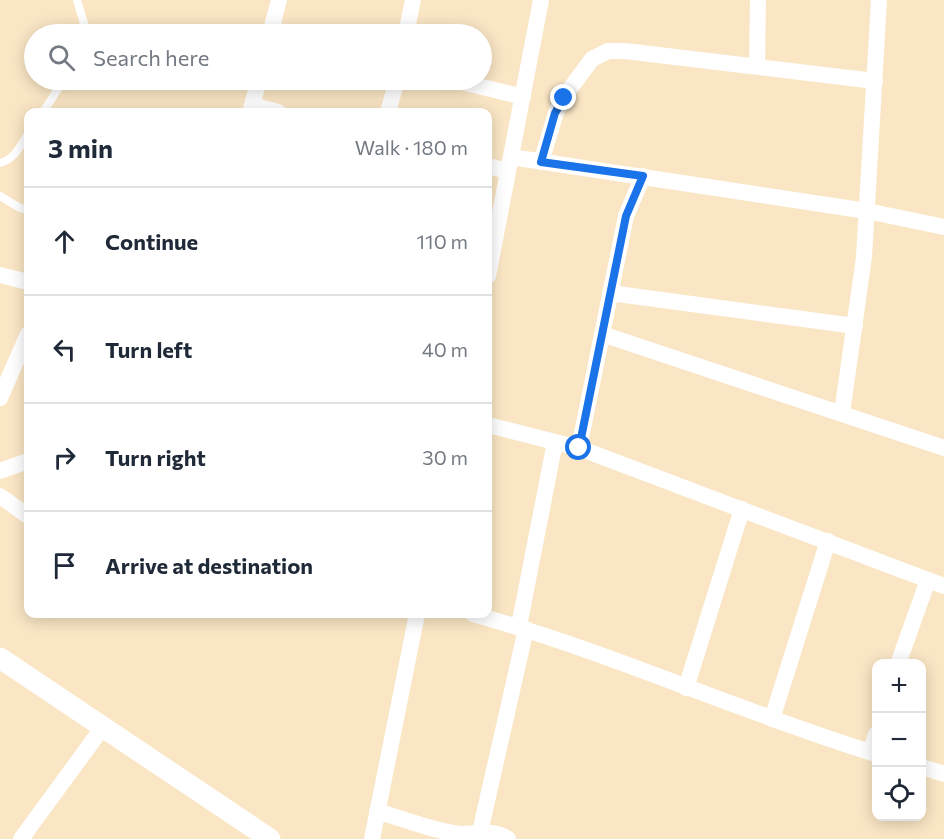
<!DOCTYPE html>
<meta charset="utf-8">
<style>
:root{--surface:#fff;--page:#f2f2f3;--text:#1f2937;--muted:#747a83;--line:#e0e1e3}
body{margin:0;font-family:Commissioner,sans-serif;background:var(--page);color:var(--text)}
.controls{position:absolute;right:18px;bottom:18px;display:grid;overflow:hidden;border-radius:12px;box-shadow:0 3px 15px #0003}
.controls button{width:54px;height:54px;display:grid;place-items:center;padding:0;border:0;border-bottom:2px solid var(--line);background:var(--surface);color:var(--text);font:30px sans-serif}
.stop{position:absolute;width:18px;height:18px;margin:-14px;border:4px solid #1a73e8;border-radius:50%;background:#fff}
.stop.end{background:#1a73e8;border-color:#fff;box-shadow:0 2px 6px #0008}
.list{margin:0;padding:0;list-style:none}
h2{display:flex;justify-content:space-between;align-items:center;height:78px;margin:0;padding:0 24px;font-size:26px}
h2 small{font-size:20px;font-weight:400;color:var(--muted)}
.list li{display:grid;grid-template-columns:39px 1fr auto;gap:18px;align-items:center;box-sizing:border-box;height:108px;padding:0 24px;border-top:2px solid var(--line)}
.list b{display:block;font-size:22px;white-space:nowrap}
.list em{font-size:20px;font-style:normal;color:var(--muted)}
.icon{flex:none;width:33px;height:33px;fill:none;stroke:currentColor;stroke-width:2;stroke-linecap:round;stroke-linejoin:round}
.map{position:relative;flex:none;width:944px;height:839px;overflow:hidden}
.search{position:absolute;background:var(--surface);box-shadow:0 3px 15px #0003;left:24px;top:24px;width:468px;height:66px;display:flex;align-items:center;gap:15px;box-sizing:border-box;padding:0 21px;border-radius:33px;color:var(--muted);font-size:22px}
.panel{position:absolute;background:var(--surface);box-shadow:0 3px 15px #0003;left:24px;top:108px;width:468px;height:510px;border-radius:12px}
.map>svg:first-child{display:block}
.lines{fill:none;stroke-linecap:round;stroke-linejoin:round}
.service{stroke:#fff;stroke-width:8}
.minor{stroke:#fff;stroke-width:16}
.tertiary{stroke:#fff;stroke-width:21}
.route{stroke:#1a73e8;stroke-width:8}
</style>
<div class="map">
<svg width="944" height="839" viewBox="0 0 944 839">
<rect width="100%" height="100%" fill="#fae6c5"/>
<g class="lines">
<!-- service -->
<path class="service" d="M 77,0 L 85,27 L 85,34
M 43,112 L 64,80
M 0,163 C 15,159 20,146 28,134
M 0,196 L 20,208 L 28,210"/>
<!-- minor -->
<path class="minor" d="M 272,29 L 290,34
M 270,34 L 279,0
M 406,34 L 413,0
M 757,65 L 758,0
M 454,80 L 523,97
M 252,105 L 278,112
M 250,112 L 259,80
M 388,112 L 397,80
M 511,157 L 867,211 L 944,227
M 541,162 L 556,113 L 563,98 L 592,59 L 608,51 L 625,51 L 875,81
M 488,166 L 508,171
M 0,275 L 28,282
M 488,276 L 541,0
M 610,293 L 855,326
M 602,334 L 944,448
M 0,398 L 28,334
M 842,413 L 864,257 L 879,0
M 488,425 L 579,448 L 944,586
M 579,448 L 626,216 L 643,176
M 0,471 L 28,461
M 0,496 L 28,516
M 473,614 C 610,652 740,712 876,754
M 519,626 L 555,442
M 898,664 L 928,580
M 686,688 L 742,509
M 772,719 L 828,541
M 871,752 L 876,734
M 922,767 L 944,774
M 377,811 C 400,818 442,834 463,834 C 480,834 493,829 508,839
M 480,832 L 526,629
M 21,839 L 103,727
M 372,839 L 417,614"/>
<!-- tertiary -->
<path class="tertiary" d="M 0,658 L 270,839"/>
</g>
<g class="lines">
<!-- route -->
<path class="route" d="M 564,98 L 555,113 L 541,162 L 643,176 L 626,216 L 579,448"/>
</g>
</svg>
<div class="controls">
<button>+</button>
<button>−</button>
<button><svg class="icon" aria-label="locate" viewBox="0 0 24 24"><circle cx="12" cy="12" r="6"/><path d="M12 2v4M12 18v4M2 12h4M18 12h4"/></svg></button>
</div>
<div class="stop" style="left:579px;top:448px"></div>
<div class="stop end" style="left:564px;top:98px"></div>
<div class="search"><svg class="icon" aria-label="search" viewBox="0 0 24 24"><circle cx="10" cy="10" r="6"/><path d="M15 15l6 6"/></svg>Search here</div>
<section class="panel">
<h2>3 min<small>Walk · 180 m</small></h2>
<ul class="list">
<li><svg class="icon" aria-label="ahead" viewBox="0 0 24 24"><path d="M12 20V5M6 11l6-6 6 6"/></svg><div><b>Continue</b></div><em>110 m</em></li>
<li><svg class="icon" aria-label="left" viewBox="0 0 24 24"><path d="M17 20v-9H6M10 6l-5 5 5 5"/></svg><div><b>Turn left</b></div><em>40 m</em></li>
<li><svg class="icon" aria-label="right" viewBox="0 0 24 24"><path d="M7 20v-9h11M14 6l5 5-5 5"/></svg><div><b>Turn right</b></div><em>30 m</em></li>
<li><svg class="icon" aria-label="arrive" viewBox="0 0 24 24"><path d="M6 21V4h12l-3 4 3 4H6"/></svg><div><b>Arrive at destination</b></div></li>
</ul>
</section>
</div>
